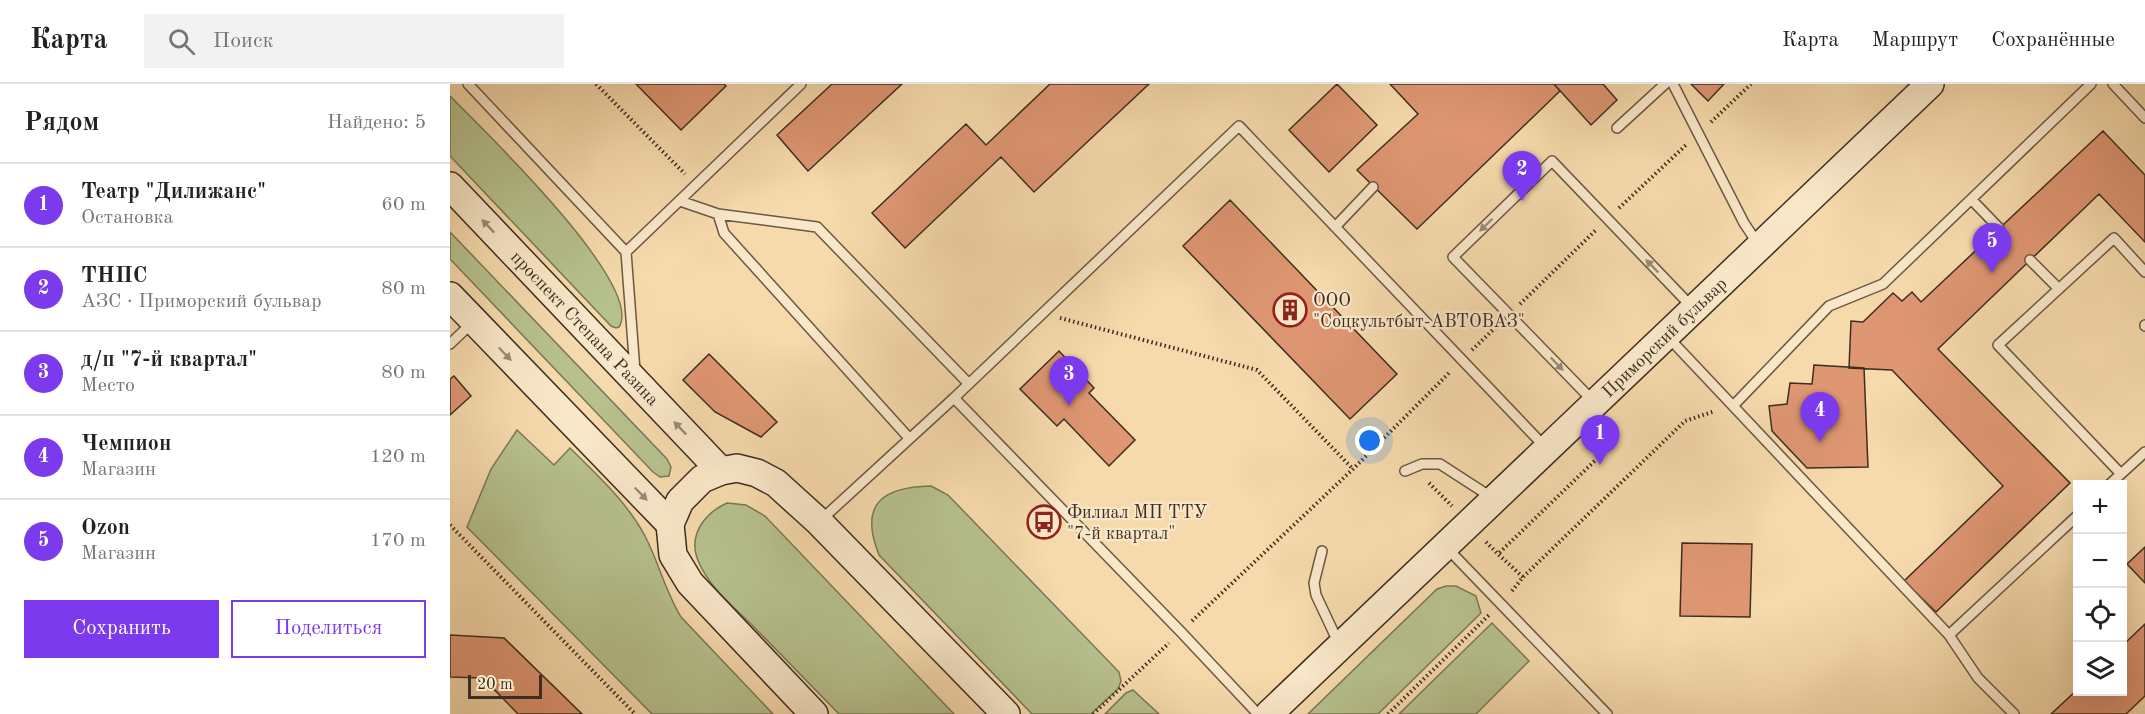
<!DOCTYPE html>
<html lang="ru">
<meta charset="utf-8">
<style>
:root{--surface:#fff;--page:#f2f2f2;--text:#222;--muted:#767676;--line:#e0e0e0;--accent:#7c3aed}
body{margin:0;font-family:"Old Standard TT",serif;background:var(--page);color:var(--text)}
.controls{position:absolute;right:18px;bottom:18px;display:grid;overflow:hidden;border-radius:0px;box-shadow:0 6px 24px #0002}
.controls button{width:54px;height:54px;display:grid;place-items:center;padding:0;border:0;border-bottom:2px solid var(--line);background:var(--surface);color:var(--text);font:30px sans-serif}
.scale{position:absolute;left:18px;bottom:15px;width:74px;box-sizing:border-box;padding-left:6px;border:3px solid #3e2d22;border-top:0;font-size:16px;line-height:21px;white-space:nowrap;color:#3e2d22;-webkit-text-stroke:4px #f9e7c9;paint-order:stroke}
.you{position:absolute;left:920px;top:357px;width:21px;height:21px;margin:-15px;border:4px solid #fff;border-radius:50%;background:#1a73e8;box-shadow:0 0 0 9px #1a73e833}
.badge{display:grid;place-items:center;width:39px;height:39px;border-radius:50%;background:var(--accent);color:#fff;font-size:20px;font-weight:700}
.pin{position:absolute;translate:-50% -50px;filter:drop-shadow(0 2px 3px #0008)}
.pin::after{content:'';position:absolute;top:32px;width:21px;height:18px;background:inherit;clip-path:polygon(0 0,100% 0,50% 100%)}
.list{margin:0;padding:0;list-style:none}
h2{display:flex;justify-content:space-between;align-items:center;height:78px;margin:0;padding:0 24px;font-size:26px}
h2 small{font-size:20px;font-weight:400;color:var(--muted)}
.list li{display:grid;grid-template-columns:39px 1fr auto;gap:18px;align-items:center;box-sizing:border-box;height:84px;padding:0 24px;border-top:2px solid var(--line)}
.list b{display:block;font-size:22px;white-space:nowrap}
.list p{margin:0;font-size:20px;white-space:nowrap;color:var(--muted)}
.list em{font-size:20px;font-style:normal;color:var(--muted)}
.actions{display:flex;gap:12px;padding:18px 24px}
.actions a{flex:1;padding:14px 0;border:2px solid var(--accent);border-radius:0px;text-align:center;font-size:21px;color:var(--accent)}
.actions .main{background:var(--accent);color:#fff}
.icon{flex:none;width:33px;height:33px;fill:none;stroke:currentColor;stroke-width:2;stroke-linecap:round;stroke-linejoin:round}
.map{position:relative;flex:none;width:1695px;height:630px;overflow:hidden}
header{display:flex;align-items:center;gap:36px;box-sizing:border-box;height:84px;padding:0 30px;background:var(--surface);border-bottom:2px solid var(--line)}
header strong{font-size:28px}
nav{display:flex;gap:33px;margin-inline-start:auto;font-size:21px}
.search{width:420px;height:54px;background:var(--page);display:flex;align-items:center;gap:15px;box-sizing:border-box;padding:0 21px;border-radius:0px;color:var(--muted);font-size:22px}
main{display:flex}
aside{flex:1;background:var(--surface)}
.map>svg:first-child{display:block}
.green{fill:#b6c18e;stroke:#7a7758;stroke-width:1.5}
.building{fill:#df9673;stroke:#3e2d22;stroke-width:1.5}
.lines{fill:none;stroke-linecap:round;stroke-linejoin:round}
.service-casing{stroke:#6c5844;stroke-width:12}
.secondary-casing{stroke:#3e2d22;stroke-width:30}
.path{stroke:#3e2d22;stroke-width:4;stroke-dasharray:1.5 3;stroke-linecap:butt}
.service{stroke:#f9e7c9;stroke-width:9}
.secondary{stroke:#f9e7c9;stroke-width:27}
.oneway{fill:#9c8a76}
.labels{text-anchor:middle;stroke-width:4.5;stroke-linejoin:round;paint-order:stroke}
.poi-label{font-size:18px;fill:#3e2d22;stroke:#f9e7c9;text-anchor:start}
.street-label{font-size:18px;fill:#3e2d22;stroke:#f9e7c9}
</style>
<header>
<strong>Карта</strong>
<div class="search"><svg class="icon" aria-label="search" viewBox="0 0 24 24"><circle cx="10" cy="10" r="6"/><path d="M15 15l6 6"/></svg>Поиск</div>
<nav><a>Карта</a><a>Маршрут</a><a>Сохранённые</a></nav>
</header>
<main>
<aside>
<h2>Рядом<small>Найдено: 5</small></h2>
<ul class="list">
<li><span class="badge">1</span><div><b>Театр &quot;Дилижанс&quot;</b><p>Остановка</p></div><em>60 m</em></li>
<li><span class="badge">2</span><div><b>ТНПС</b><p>АЗС · Приморский бульвар</p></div><em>80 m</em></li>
<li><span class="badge">3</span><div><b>д/п &quot;7-й квартал&quot;</b><p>Место</p></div><em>80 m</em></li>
<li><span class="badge">4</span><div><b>Чемпион</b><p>Магазин</p></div><em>120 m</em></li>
<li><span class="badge">5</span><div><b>Ozon</b><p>Магазин</p></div><em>170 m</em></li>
</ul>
<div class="actions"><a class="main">Сохранить</a><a>Поделиться</a></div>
</aside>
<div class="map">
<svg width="1695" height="630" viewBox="0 0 1695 630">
<rect width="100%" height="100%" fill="#f6daac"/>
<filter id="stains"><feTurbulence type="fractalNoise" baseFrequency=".00333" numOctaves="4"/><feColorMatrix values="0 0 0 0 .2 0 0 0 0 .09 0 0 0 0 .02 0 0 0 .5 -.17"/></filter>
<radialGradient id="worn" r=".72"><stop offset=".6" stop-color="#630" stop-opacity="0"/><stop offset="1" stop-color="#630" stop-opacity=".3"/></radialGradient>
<!-- green -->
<path class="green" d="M 0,12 C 30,43 196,201 169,243 L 166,244 L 161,242 L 0,72 Z
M 0,148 L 217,375 L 221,383 L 219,392 L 210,393 L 203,388 L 0,175 Z
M 67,346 L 104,381 L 120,364 C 147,391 177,418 195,452 C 209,479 215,507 231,533 L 323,630 L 202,630 L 17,443 L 41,385 Z
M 481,402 L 498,411 L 669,588 L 671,597 L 668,605 L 641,630 L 582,630 L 429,471 C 409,421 431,403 481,402 Z
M 277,419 L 296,421 L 315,432 L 504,630 L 389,630 C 361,601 333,573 305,544 C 285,524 257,502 247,474 C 239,450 255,429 277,419 Z
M 996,502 L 1006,502 L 1026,512 L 1031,529 L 928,630 L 858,630 L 987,505 Z
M 1042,539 L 1079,577 L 1026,630 L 949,630 Z
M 683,606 L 709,630 L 655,630 L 676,609 Z"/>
<!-- building -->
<path class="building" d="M 186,0 L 274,0 L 276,2 L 231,46 Z
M 382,0 L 452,0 L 358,87 L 327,51 Z
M 600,0 L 699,0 L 584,108 L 551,73 L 455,164 L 422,129 L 516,40 L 536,61 Z
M 887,0 L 927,41 L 879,88 L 839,46 Z
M 940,0 L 1104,0 L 1110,7 L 967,145 L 907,86 L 968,30 Z
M 1104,0 L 1153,0 L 1167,16 L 1141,41 Z
M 1241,0 L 1274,0 L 1258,17 Z
M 1653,47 L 1695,91 L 1695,158 L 1649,110 L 1488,265 L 1620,399 L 1486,528 L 1454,497 L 1553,402 L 1442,286 L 1399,284 L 1401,237 L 1413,238 L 1443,209 L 1452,217 L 1462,208 L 1471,218 Z
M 780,116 L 947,290 L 900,335 L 733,162 Z
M 609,267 L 644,304 L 639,309 L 685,356 L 659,382 L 614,335 L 607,342 L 570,305 Z
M 259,270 L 327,338 L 311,353 L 265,328 L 233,296 Z
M 1364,281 L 1414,284 L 1418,383 L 1357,384 L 1322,347 L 1319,322 L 1337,320 L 1340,299 L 1362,300 Z
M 4,292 L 21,312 L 0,331 L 0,295 Z
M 1232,459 L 1302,460 L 1300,533 L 1230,532 Z
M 1695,463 L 1695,499 L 1677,480 Z
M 1695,540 L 1695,612 L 1676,630 L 1601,630 L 1628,605 L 1628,608 L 1672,608 L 1672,562 Z
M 0,551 L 54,554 L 132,630 L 68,630 L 33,594 L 0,593 Z"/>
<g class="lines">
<!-- service casing -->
<g class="service-casing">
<path id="service" d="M 18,0 L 176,168 L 185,287
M 1223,0 L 1294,139 L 1308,160
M 1663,0 L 1695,34
M 1167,44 L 1215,0
M 1522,116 L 1549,144
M 230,117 L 268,130 L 367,143 L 519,300
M 268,130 L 274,149 L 459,354
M 885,143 L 923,103
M 176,168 L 351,0
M 1580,176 L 1609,205
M 1695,241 L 1695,242
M 1217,252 L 1499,551 L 1628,431
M 0,260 L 22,239
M 504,314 L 789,42 L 1095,363
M 1144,318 L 1003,173 L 1102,77 L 1241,222
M 1283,322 L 1379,222 L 1433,200 L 1641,0
M 955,387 L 972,380 L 990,380 L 1041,413
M 1671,390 L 1548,261 L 1664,154 L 1695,188
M 1660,400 L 1695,368
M 371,436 L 504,314 L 731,548 L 808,630
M 996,463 L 1157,630
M 872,467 L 864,499 L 866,511 L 889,560
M 1499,551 L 1528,594 L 1564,630"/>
</g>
<!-- secondary casing -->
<g class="secondary-casing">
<g id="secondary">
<path id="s1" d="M 0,102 L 271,387"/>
<path d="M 0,212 L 220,440"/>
<path d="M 364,630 L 240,499 L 223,471 L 220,440 L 230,417 L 252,395 L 271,387 L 287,384 L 307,389 L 326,399 L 369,438 L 556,630"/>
<path id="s2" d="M 819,630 L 1480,0"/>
</g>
</g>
<!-- path -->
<path class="path" d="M 146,0 L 235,90
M 1261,38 L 1301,0
M 1169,124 L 1236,61
M 1070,220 L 1146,146
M 610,234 L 807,286 L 903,385
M 1022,266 L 1047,242
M 979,399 L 1002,422
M 0,441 L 185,630
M 1036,458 L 1048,470
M 1073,493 L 1048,470 L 1156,366
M 1062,507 L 1073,493 L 1235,337 L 1265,327
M 742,537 L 903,385 L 1000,288
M 643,630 L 719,559
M 938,630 L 1040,530"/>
<!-- service -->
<use href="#service" class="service"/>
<!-- secondary -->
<use href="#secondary" class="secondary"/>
</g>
<!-- one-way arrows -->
<defs><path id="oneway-solid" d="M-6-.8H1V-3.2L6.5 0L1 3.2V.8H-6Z" transform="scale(1.5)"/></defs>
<g class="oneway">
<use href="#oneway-solid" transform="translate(1036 141) rotate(136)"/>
<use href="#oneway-solid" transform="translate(38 142) rotate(-133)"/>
<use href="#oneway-solid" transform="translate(1202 182) rotate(-134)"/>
<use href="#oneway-solid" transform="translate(55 270) rotate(46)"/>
<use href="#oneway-solid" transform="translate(1107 280) rotate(46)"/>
<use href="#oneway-solid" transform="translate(230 344) rotate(-134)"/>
<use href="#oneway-solid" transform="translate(191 410) rotate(46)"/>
</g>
<!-- icons -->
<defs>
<g id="building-ring" transform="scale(1.725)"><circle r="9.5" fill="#f9e7c9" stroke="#8f2418" stroke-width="1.5"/><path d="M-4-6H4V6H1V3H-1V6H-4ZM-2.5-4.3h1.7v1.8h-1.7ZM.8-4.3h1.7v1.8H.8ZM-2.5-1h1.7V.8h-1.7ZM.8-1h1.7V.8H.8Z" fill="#8f2418"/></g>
<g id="bus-ring" transform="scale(1.725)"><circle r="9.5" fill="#f9e7c9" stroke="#8f2418" stroke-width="1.5"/><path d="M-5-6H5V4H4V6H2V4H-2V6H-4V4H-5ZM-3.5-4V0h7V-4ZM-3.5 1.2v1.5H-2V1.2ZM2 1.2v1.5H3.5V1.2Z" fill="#8f2418"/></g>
</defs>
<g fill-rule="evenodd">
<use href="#building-ring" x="840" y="226"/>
<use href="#bus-ring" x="594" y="438"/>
</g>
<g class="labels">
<!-- poi labels -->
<g class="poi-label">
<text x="863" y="222">ООО<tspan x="863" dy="21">"Соцкультбыт-АВТОВАЗ"</tspan></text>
<text x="617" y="434">Филиал МП ТТУ<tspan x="617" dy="21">"7-й квартал"</tspan></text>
</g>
<!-- street labels -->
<g class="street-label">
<text dy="6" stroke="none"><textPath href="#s1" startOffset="196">проспект Степана Разина</textPath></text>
<text dy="6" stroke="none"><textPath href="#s2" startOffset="546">Приморский бульвар</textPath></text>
</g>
</g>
<rect width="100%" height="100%" filter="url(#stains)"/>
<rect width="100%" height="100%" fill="url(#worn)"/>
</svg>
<div class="controls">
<button>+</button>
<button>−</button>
<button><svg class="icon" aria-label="locate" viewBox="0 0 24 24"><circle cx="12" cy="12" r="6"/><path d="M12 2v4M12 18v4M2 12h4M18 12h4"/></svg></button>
<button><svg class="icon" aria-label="layers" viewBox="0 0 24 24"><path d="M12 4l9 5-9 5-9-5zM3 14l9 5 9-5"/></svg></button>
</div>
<div class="scale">20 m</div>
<div class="you"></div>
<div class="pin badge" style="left:1150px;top:381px">1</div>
<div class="pin badge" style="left:1072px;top:117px">2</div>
<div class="pin badge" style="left:619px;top:322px">3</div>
<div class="pin badge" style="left:1370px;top:358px">4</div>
<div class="pin badge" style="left:1542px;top:189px">5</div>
</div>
</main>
